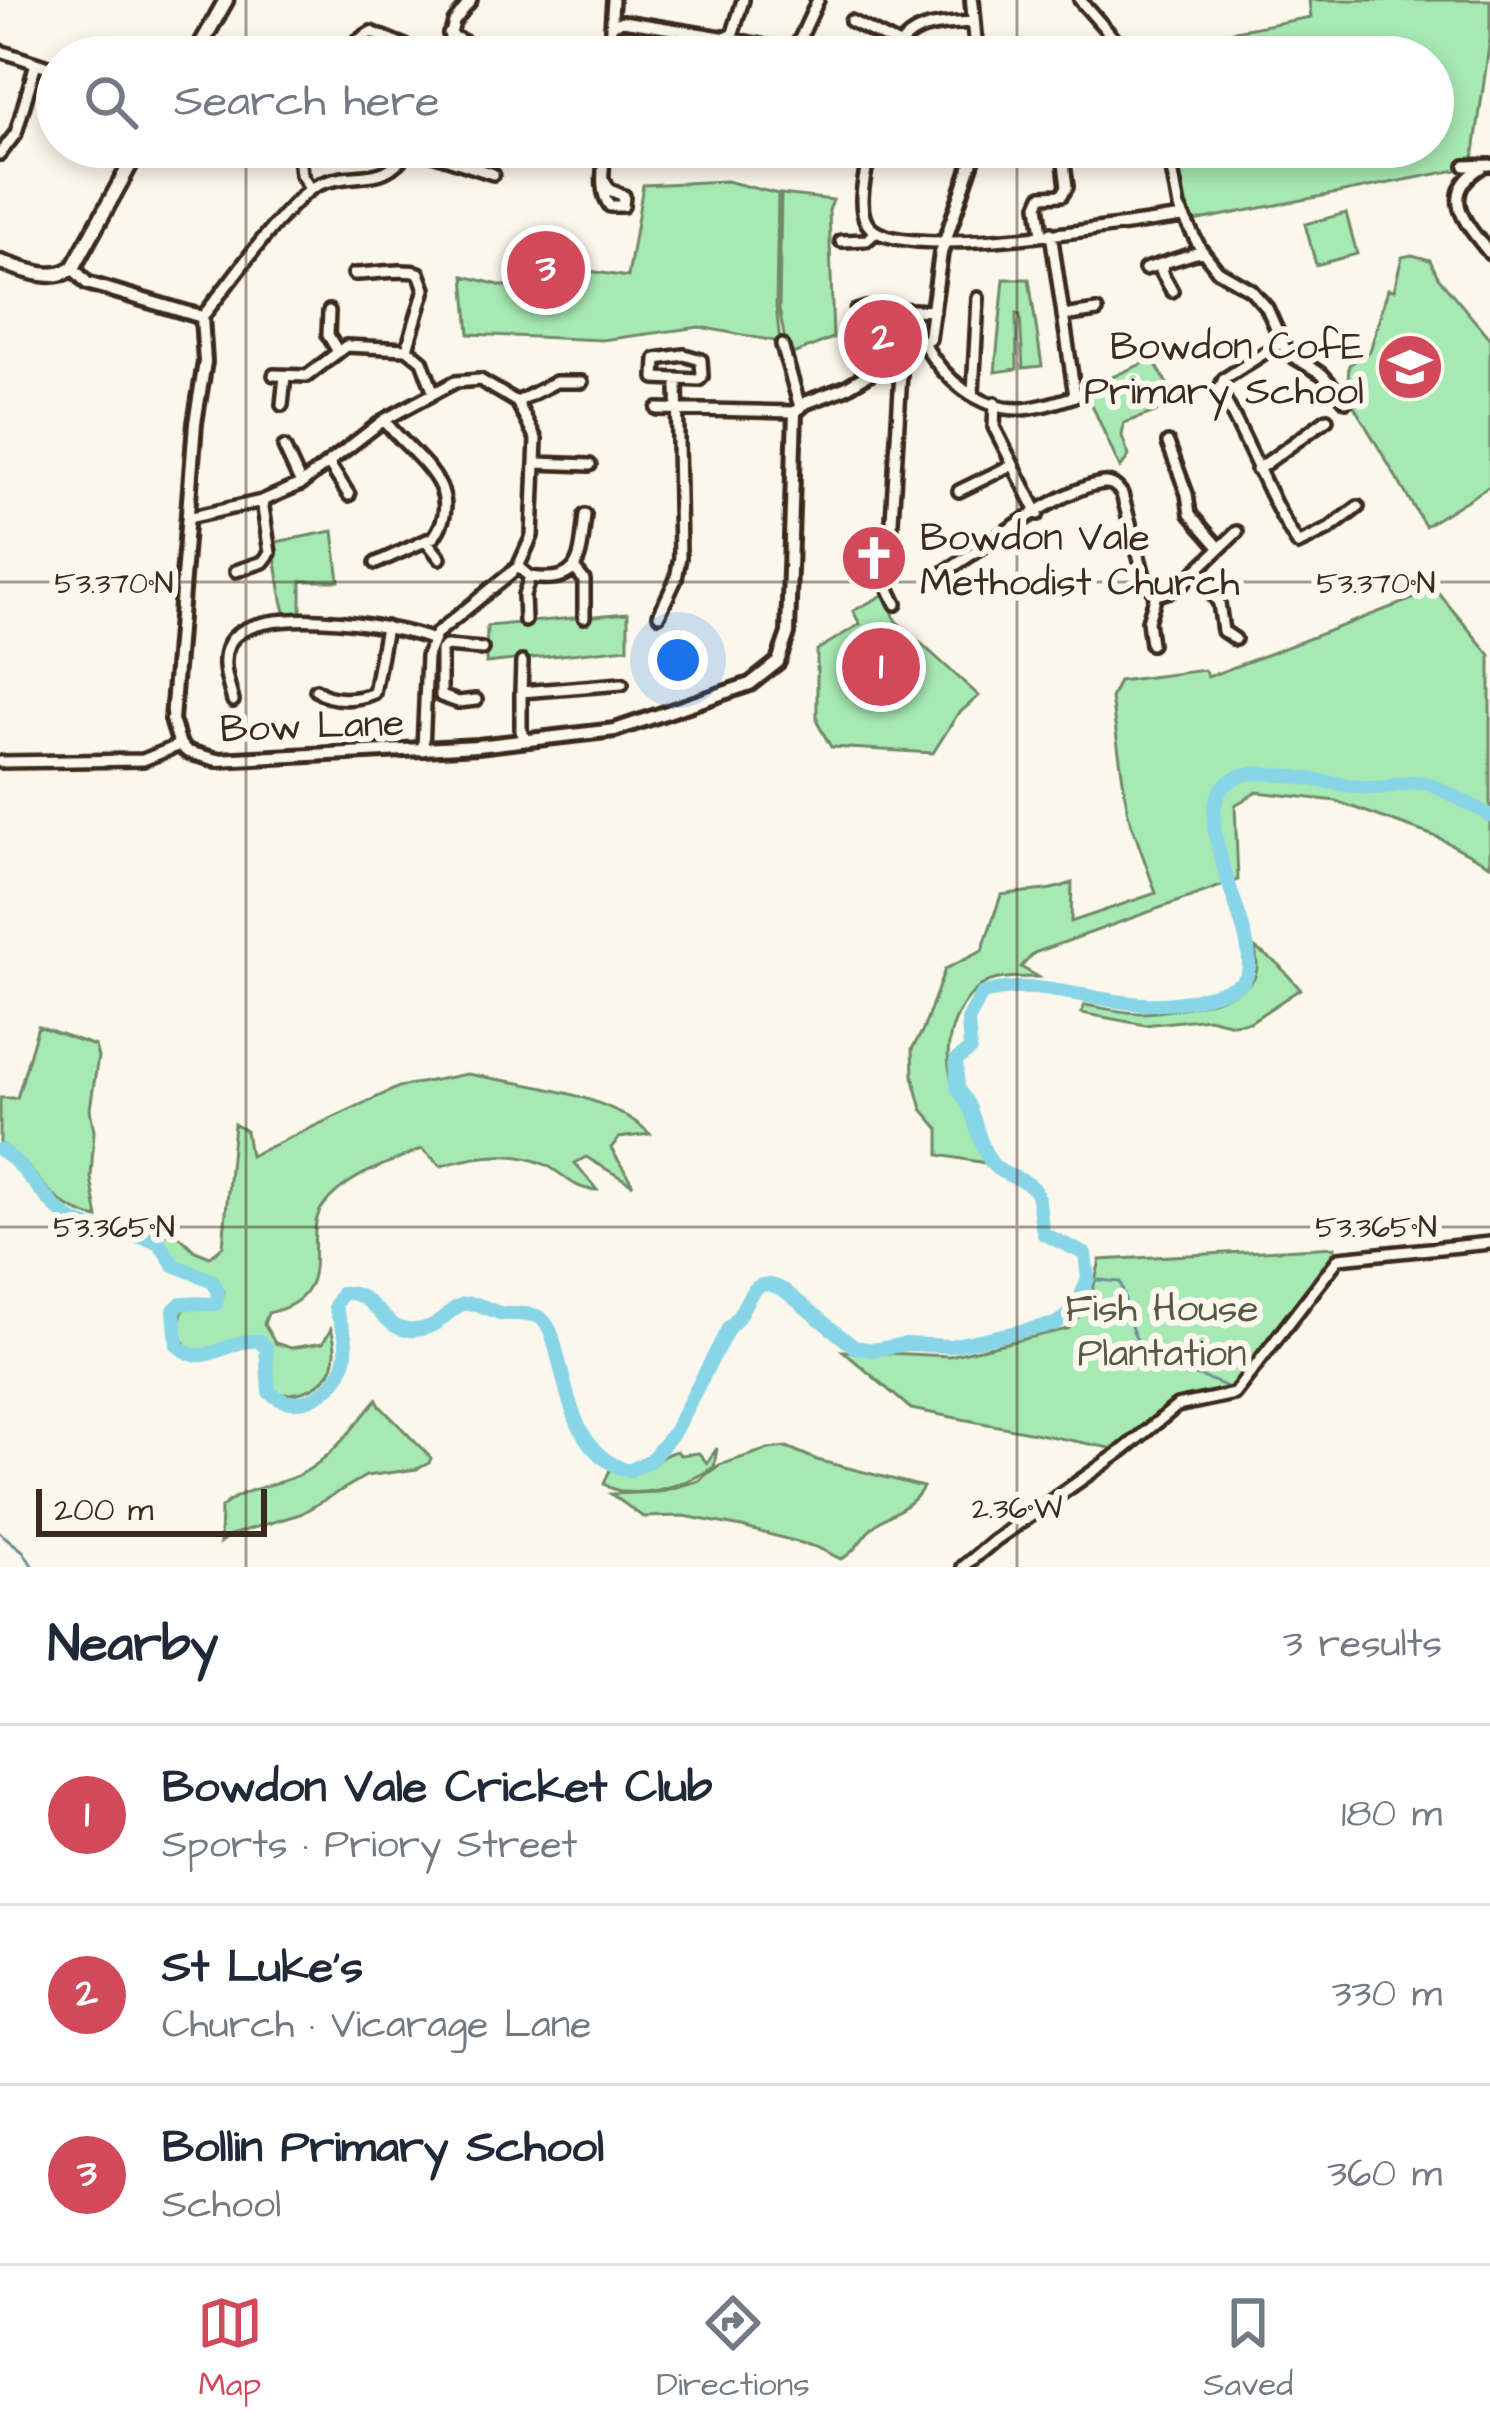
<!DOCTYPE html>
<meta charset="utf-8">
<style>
:root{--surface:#fff;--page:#f6f6f7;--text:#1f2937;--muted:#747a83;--line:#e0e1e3;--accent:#d1495b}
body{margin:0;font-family:"Architects Daughter",sans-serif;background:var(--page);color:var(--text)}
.scale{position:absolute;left:36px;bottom:30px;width:231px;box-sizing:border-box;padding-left:12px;border:6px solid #3b2a1e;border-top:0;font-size:33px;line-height:42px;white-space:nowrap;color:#3b2a1e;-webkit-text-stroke:9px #fbf7ec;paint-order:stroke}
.you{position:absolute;left:678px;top:660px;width:42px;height:42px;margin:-30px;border:9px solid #fff;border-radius:50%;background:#1a73e8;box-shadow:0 0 0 18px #1a73e833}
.badge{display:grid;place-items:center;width:78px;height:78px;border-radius:50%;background:var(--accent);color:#fff;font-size:39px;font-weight:700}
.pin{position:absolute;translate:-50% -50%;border:6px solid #fff;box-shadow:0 3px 12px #0006}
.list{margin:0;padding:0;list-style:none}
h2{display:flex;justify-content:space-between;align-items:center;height:156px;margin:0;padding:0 48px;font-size:51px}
h2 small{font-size:39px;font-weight:400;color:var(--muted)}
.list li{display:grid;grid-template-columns:78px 1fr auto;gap:36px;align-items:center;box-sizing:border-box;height:180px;padding:0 48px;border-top:3px solid var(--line)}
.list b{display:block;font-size:45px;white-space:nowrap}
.list p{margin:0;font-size:39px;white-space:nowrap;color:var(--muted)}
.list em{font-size:39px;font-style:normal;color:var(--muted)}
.icon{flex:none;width:66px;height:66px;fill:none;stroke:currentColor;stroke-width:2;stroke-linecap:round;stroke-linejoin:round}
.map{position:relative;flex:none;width:1490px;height:1567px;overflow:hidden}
.search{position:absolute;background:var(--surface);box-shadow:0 6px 18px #0003;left:36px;right:36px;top:36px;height:132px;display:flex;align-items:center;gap:30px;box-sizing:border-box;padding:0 42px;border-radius:66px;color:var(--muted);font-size:45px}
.sheet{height:696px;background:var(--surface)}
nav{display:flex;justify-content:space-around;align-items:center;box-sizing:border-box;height:168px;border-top:3px solid var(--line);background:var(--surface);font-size:33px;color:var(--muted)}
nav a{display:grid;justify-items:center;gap:6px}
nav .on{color:var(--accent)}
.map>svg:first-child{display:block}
.green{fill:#a7e9b3;stroke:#718a68;stroke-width:3}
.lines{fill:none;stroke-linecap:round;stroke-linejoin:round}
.stream{stroke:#699196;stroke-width:3}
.river{stroke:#87d5e6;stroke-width:14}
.minor-casing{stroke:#3b2a1e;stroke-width:18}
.tertiary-casing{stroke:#3b2a1e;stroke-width:20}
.secondary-casing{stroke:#3b2a1e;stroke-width:21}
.minor{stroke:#fbf7ec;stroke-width:9}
.tertiary{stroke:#fbf7ec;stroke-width:10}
.secondary{stroke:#fbf7ec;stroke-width:12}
.ticks{fill:none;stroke:#3b2a1e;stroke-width:3;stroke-opacity:0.45}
.labels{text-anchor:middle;stroke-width:12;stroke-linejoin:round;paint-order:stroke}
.poi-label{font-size:39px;fill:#3b2a1e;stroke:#fbf7ec;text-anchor:end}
.street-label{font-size:39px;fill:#3b2a1e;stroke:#fbf7ec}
.park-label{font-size:39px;fill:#565a43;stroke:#fbf7ec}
.ticks-label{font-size:30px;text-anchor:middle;fill:#3b2a1e;stroke:#fbf7ec;stroke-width:12;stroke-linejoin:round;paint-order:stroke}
</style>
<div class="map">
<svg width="1490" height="1567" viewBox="0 0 1490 1567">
<rect width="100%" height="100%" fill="#fbf7ec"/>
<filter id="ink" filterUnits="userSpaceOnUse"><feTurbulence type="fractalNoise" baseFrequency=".00833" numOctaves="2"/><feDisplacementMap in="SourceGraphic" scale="24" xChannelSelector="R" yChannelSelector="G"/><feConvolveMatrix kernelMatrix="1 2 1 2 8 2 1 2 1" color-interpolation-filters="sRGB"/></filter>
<g filter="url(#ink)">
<!-- green -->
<path class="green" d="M 1309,0 L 1490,0 L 1490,39 L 1472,167 L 1189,222 L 1173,147 L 1433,147 L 1433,57 L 1144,57 L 1206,45 L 1235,31 L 1311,17 Z
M 726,181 L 778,194 L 776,307 L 780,342 L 700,327 L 602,340 L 469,334 L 464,276 L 503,286 L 580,285 L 583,270 L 628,277 L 643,185 Z
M 781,194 L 833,200 L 829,210 L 833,338 L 788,356 L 779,309 Z
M 1346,213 L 1357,254 L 1316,265 L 1305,224 Z
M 1412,255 L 1430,260 L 1438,277 L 1490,339 L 1490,486 L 1425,526 L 1342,386 L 1348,379 L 1349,365 L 1370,351 L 1388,289 L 1394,290 L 1402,257 Z
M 1004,279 L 1029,279 L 1042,366 L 1023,368 L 1020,315 L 1016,314 L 1017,369 L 995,372 Z
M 1153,359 L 1182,410 L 1166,408 L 1124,423 L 1122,436 L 1129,456 L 1120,468 L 1085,389 Z
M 333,531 L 339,581 L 301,581 L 301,617 L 287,617 C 277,592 280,567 271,543 Z
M 1436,590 L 1490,655 L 1490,865 L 1437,837 L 1336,801 L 1257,792 L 1235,805 L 1238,880 L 1034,953 L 1021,967 L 1038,977 C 1021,978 995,975 981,986 C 946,1012 935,1074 968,1105 L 970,1125 L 985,1163 L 939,1155 L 939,1129 L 922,1109 L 913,1076 L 912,1049 L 923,1030 L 945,969 L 982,951 L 1001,895 C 1026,890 1048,893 1072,883 L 1071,922 L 1156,893 L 1128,814 L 1111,698 L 1119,681 L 1204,670 L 1208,677 Z
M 887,593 L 895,620 L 979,696 L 957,715 L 933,753 L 831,747 L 817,722 L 817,650 L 860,624 L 853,611 Z
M 628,613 L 628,648 L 486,663 L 487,626 Z
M 1255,948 L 1277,963 L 1300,989 L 1250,1022 L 1233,1024 L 1208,1018 L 1145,1025 L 1081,1013 L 1085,1005 C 1103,1008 1123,1013 1141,1013 C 1167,1013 1242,1000 1255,976 C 1259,967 1256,958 1255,948 Z
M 38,1026 L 95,1046 L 98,1057 L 90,1109 L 94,1131 L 91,1178 L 98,1218 C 43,1206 41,1168 0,1143 L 0,1098 L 17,1098 Z
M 467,1074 C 522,1084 609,1093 650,1134 L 619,1138 L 611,1148 L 633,1185 L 586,1157 L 575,1163 L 597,1190 C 573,1190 566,1175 546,1165 C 514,1149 474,1156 441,1166 L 422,1149 C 387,1164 347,1175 323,1206 C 299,1238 342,1297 268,1313 L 264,1324 L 275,1343 L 291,1348 L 323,1343 L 331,1329 C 346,1373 316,1397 275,1394 C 265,1375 276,1354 260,1337 C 228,1333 218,1356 189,1353 C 180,1336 176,1326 184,1308 L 221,1303 L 224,1292 L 216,1277 L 182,1267 L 160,1240 L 117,1227 L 123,1222 L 179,1236 L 195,1251 L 210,1257 L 223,1246 L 234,1124 L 246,1131 L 250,1156 L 399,1087 Z
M 1335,1247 L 1335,1261 L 1232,1392 L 1185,1399 L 1120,1450 L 911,1409 L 843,1351 L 949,1356 L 1068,1329 L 1090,1303 L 1100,1260 Z
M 377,1399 L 380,1406 L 431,1458 L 429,1463 L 417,1469 L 366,1476 L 300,1514 L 230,1535 L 220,1543 L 221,1508 C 244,1486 273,1488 301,1474 C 332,1458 355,1425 377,1399 Z
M 787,1447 L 817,1460 L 923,1487 C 910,1512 885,1512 869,1531 C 859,1542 855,1552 841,1559 L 816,1547 L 742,1527 L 684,1516 L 643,1517 L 611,1494 L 658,1492 L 698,1481 L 719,1465 L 768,1449 Z
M 717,1448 L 714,1467 C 688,1484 632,1504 604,1484 L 611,1467 C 648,1482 646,1458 677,1451 L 680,1455 L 699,1453 L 707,1463 Z"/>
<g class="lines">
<!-- stream -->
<path class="stream" d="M 1088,1279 L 1120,1282 C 1127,1299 1127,1323 1136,1338 C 1155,1371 1197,1371 1227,1387
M 0,1533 L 23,1551 L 33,1567"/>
<!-- river -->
<path class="river" d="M 0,1150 C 23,1162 43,1200 67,1217 C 88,1232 133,1232 159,1243 L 174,1265 L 213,1281 L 218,1293 L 216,1304 L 181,1303 L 174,1310 L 177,1345 C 204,1372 227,1337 259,1341 L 266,1348 L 269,1392 C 299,1419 343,1388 346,1353 C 348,1333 339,1324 335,1306 L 342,1293 C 376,1290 382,1333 414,1330 C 442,1328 446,1309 464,1304 C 477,1301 488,1310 500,1313 C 513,1316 527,1311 539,1317 C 546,1321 547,1325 551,1332 C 568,1384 569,1453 629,1471 L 651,1460 L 674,1432 L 729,1327 C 750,1312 746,1268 785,1291 L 854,1347 L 873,1350 L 906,1344 L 950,1346 L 1055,1324 L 1067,1316 L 1078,1303 L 1088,1279 L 1085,1254 L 1044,1234 C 1039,1221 1041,1197 1034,1189 C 1024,1177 1004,1177 994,1166 C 975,1143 978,1111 958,1090 L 956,1060 L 970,1050 L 968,1020 L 982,994 C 1053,970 1123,1024 1207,996 C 1217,993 1233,989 1241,983 C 1280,952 1162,799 1243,775 C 1264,768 1341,786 1370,788 C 1387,789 1408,780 1425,783 C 1434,785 1480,809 1490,816"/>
<!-- minor casing -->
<g class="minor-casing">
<path id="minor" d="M 1080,0 L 1130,57
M 851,21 L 899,45
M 612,25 L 623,21 L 727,38 L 733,33 L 743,0
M 449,34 L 493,57
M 727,38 L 794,52 L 818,0
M 0,51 L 57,70
M 348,57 L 357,41 L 371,32 L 433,57
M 445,57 L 454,22 L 471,0
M 609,57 L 613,0
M 894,57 C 907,23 942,24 973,22
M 298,147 L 301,174 L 310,189
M 784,147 L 869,158
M 871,147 C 867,167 853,212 871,228 C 906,262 1129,224 1183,217
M 1168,147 L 1179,207 L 1200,248 L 1218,271 L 1251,290 L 1267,308 L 1287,353 L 1322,374 L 1346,401
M 0,154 L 16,133 L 36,63
M 769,155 L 770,147
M 1465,166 L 1490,165
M 1482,167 C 1438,194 1465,223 1490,254
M 604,181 L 610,190 L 624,196 L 623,206 L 610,206 C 598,192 604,165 605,147
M 1051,233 L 1075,396
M 1042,234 L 1038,205 L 1042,196 L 1062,195 L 1067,187 L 1062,147
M 841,241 L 867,240 L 876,232
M 1164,264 L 1161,271 L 1172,291
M 1145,269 L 1202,251
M 354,274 C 371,274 404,268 419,273 L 425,289 L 407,349
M 329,311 L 328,335 L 337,350
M 856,311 L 866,308 L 934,311
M 1063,316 L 1097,311
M 202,317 C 227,288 289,196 320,184 C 360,168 382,190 411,147 L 493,174
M 1280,343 L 1224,379 L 1219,390 C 1249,440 1266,494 1298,544 L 1329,529 L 1358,507
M 924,344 C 943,378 979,410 1021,409 C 1042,408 1065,399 1085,393
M 782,345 L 800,407
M 684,355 L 701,360 L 702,377 L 699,380 L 655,378 L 656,359 Z
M 274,375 L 307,376 L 346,346 L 407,349 L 422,361 L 433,391
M 973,393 L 978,298
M 517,402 L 556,382 L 582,382
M 995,403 L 994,427 L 1038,514
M 282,405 L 285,376
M 657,409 L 795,412
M 1168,443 L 1187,494 L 1190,514 L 1218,546
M 284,447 L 301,484
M 536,463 L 590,465
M 329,464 L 349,495
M 1257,470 L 1327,419
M 959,491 L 1012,465
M 188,518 L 262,501 L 301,484 L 384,420 L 455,382 L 480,380 L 517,402 L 536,439 L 532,536 L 518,567 L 436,634 L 427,656 L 423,750
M 427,542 L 440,558
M 376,563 L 434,537 C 469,487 411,456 384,420
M 518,567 L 530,577 C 583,585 580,557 585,515
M 575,569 L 584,580 L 584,617
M 236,571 L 263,562 L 270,553 L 262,501
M 946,571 C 984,548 1057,491 1098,484 C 1110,481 1116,485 1122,494 L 1146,583 L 1156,595 L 1177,589 L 1237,532
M 1196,573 L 1219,603 L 1223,631 L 1235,639
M 896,604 L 888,587 L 902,356
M 659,615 L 676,579 L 680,557 L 677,382
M 525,621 L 524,595 L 530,577
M 1151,644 L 1148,621 L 1156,595
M 316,690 C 330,702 358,700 374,693 L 386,627
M 521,692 L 522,662
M 476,700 L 458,702 L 441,696 L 441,650 L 446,646 L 482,649
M 233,701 C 229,684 220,664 228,646 C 248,600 396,625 433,640
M 526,740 L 521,731 L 521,692 L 622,684
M 0,762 L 143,760 L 180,745
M 963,1567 L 994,1541 L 1122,1451 L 1177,1406 L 1234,1394 L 1339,1258 L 1490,1243"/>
</g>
<!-- tertiary casing -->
<g class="tertiary-casing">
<path id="tertiary" d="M 972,0 L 977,57
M 73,268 L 87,283 L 202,317 L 205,362 L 195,423 L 172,720 L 180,745 L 188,752 L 217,760 L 478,746 L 615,730 L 750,684 L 778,662 L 788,633 L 795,412 L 805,403 L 845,388 L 929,338 L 941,253 L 977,147"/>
</g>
<!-- secondary casing -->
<g class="secondary-casing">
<path id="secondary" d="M 194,57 L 226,0
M 0,262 C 22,269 52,283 73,268 L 140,147"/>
</g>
<!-- minor -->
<use href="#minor" class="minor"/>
<!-- tertiary -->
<use href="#tertiary" class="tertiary"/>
<!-- secondary -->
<use href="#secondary" class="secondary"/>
</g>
</g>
<!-- ticks -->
<path class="ticks" d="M 246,0 L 246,57M 1017,0 L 1017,57M 246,147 L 246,1567M 1017,147 L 1017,1567M 0,582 L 1490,582M 0,1227 L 1490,1227"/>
<!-- icons -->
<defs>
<g id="school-disc" transform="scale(3.45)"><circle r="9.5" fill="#d1495b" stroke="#fbf7ec"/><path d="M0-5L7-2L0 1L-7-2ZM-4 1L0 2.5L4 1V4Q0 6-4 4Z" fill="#fff"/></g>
<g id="church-disc" transform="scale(3.45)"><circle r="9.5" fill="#d1495b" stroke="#fbf7ec"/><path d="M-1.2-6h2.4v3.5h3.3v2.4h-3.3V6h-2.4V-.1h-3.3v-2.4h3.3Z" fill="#fff"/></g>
</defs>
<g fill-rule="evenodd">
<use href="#school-disc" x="1410" y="367"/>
<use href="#church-disc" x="874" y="558"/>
</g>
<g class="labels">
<!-- poi labels -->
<g class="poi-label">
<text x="1364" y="359">Bowdon CofE<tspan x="1364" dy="45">Primary School</tspan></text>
<text x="920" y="550" text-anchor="start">Bowdon Vale<tspan x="920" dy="45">Methodist Church</tspan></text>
</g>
<!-- street labels -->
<g class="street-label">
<text transform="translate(312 724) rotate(-2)" y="14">Bow Lane</text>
</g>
<!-- park labels -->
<g class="park-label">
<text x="1162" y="1321">Fish House<tspan x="1162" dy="45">Plantation</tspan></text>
</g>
</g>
<g class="ticks-label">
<text x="114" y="593">53.370°N</text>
<text x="1376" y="593">53.370°N</text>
<text x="114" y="1237">53.365°N</text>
<text x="1376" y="1237">53.365°N</text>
<text x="1017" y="1518">2.36°W</text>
</g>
</svg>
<div class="scale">200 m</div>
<div class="you"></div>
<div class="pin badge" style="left:881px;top:667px">1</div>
<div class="pin badge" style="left:883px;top:339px">2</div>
<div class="pin badge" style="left:546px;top:270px">3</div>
<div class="search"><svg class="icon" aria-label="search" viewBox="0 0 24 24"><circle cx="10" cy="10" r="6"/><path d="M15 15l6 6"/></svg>Search here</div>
</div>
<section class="sheet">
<h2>Nearby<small>3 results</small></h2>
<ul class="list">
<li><span class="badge">1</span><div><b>Bowdon Vale Cricket Club</b><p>Sports · Priory Street</p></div><em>180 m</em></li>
<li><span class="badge">2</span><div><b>St Luke's</b><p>Church · Vicarage Lane</p></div><em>330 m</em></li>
<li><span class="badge">3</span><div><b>Bollin Primary School</b><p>School</p></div><em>360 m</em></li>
</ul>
</section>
<nav>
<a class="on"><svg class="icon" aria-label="map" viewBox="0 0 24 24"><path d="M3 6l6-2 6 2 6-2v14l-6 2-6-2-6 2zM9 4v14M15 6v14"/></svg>Map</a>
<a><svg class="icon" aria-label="directions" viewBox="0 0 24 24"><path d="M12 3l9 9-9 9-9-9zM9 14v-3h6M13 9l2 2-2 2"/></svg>Directions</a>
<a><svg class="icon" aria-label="saved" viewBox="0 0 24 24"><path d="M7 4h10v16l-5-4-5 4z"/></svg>Saved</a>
</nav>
